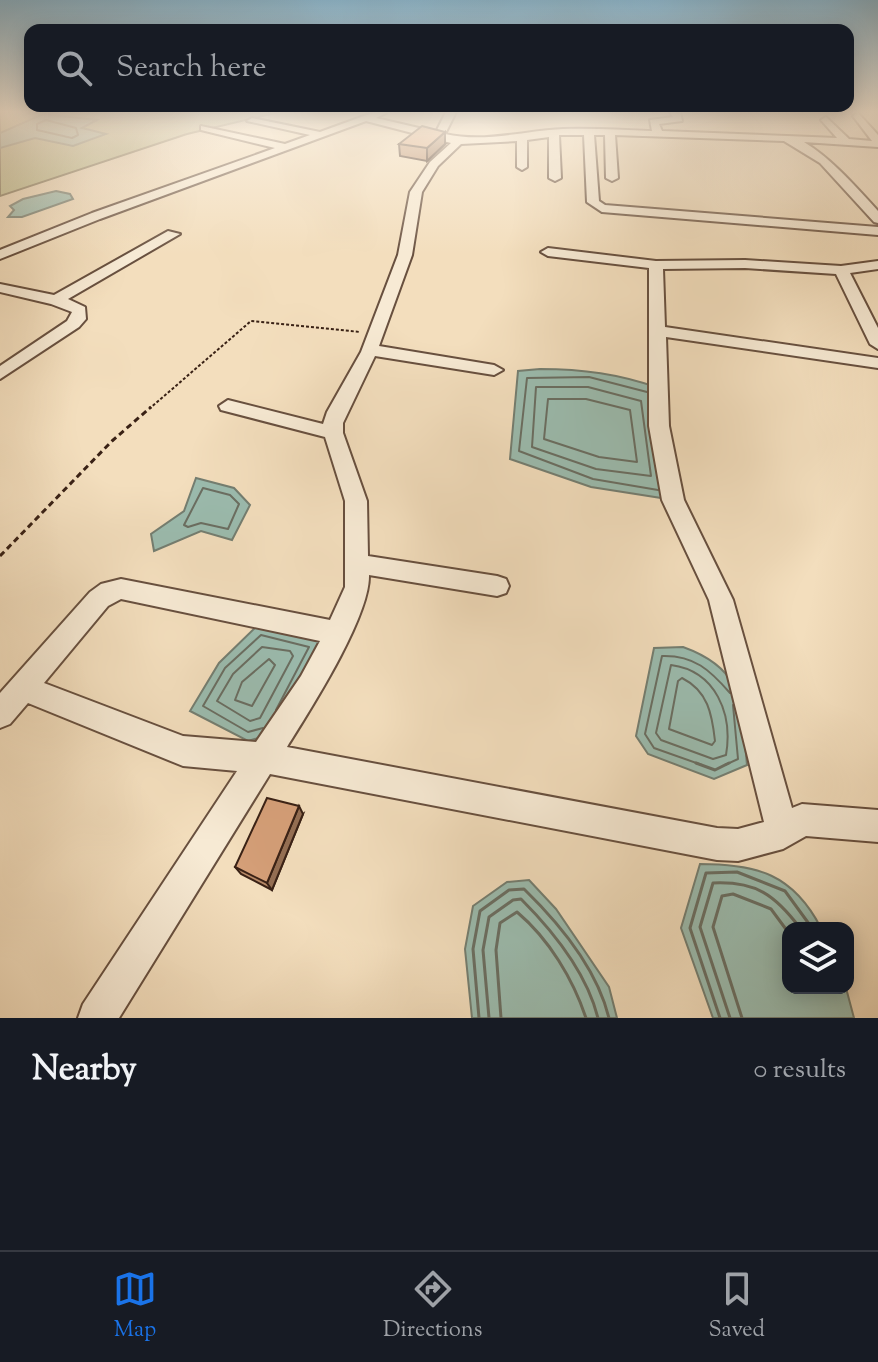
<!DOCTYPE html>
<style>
:root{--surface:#171b24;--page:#242831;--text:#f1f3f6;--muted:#9ea1a6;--line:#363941;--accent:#1a73e8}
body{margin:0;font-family:"Sorts Mill Goudy",serif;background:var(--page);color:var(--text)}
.controls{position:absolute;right:24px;bottom:24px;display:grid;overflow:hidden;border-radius:16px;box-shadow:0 4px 20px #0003}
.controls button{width:72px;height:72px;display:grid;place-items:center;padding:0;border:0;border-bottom:2px solid var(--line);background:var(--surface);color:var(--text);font:40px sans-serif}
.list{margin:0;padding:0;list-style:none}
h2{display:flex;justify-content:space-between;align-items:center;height:104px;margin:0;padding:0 32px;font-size:34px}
h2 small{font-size:26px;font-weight:400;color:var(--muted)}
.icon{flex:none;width:44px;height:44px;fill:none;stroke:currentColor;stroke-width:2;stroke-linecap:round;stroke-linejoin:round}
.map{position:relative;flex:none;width:878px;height:1018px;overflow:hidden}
.search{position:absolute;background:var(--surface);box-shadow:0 4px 20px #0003;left:24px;right:24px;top:24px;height:88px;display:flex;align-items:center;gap:20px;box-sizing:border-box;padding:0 28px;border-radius:16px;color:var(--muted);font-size:30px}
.sheet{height:232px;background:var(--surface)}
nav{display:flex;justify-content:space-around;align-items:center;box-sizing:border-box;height:112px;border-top:2px solid var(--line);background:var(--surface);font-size:22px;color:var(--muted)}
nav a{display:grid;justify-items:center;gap:4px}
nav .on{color:var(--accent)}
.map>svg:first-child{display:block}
.green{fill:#bfc08e;stroke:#7c7052;stroke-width:2}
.water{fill:#9bbcaf;stroke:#747e71;stroke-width:2}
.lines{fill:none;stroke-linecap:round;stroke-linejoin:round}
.shore-far1{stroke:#6a6e62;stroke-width:2}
.shore{stroke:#6a6e62;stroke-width:3}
.minor-casing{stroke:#68503f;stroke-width:4}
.path-far1{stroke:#392115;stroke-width:2;stroke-dasharray:3 2;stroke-linecap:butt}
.path{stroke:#392115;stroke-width:3;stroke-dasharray:6 4;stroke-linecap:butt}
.minor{fill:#f7ead4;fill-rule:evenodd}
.wall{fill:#b78967;stroke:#392115;stroke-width:2}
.shaded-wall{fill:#956f54;stroke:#392115;stroke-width:2}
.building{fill:#d59f78;stroke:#392115;stroke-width:2}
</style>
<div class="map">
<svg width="878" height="1018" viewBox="0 0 878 1018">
<rect width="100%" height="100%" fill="#f3debd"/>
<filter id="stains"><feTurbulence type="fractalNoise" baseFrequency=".0025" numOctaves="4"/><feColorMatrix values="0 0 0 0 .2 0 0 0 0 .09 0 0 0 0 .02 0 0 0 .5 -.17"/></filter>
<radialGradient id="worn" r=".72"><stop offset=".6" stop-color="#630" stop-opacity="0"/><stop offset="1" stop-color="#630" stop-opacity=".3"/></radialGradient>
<!-- green -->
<path class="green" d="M 0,112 L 279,112 L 187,134 L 0,196 Z"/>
<!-- water -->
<path class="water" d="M 43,114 L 97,120 L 82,128 L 106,134 L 73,146 L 35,138 L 0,148 L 0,133 Z
M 56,191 L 70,194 L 73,199 L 22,217 L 8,217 L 14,210 L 10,206 L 23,199 Z
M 540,369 C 583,369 619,374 659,388 L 674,500 L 591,487 L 510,459 L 518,371 Z
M 196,478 L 234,488 L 250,505 L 232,540 L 201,531 L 154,551 L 151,534 L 184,511 Z
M 257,626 L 323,639 L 272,734 L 248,741 L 190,711 L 219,663 Z
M 683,647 C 747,670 741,706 747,765 L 714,779 L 648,754 L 636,736 L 654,648 Z
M 700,864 C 757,864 793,874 821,928 L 788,928 L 788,988 L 846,988 L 854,1018 L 713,1018 L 681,928 Z
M 529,880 L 556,909 L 609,987 L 617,1018 L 472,1018 L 465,949 L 473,906 L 507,882 Z"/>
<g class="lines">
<!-- shore-far1 -->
<path class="shore-far1" d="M 46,120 L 76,128 L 78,135 L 72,138 L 37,130 L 37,124 Z
M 536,387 L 588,387 L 641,401 L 651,476 L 596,469 L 532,447 Z
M 647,392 L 589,377 L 527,378 L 519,451 L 593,479 L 658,490
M 548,399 L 586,399 L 630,410 L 637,462 L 599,457 L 544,439 Z
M 203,488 L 230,495 L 239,504 L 228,529 L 201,523 L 188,527 L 184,525 Z
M 262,647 L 290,651 L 293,656 L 260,718 L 250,721 L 217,701 L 233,674 Z
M 269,659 L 275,665 L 252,706 L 235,700 L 242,682 Z
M 671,665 C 716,671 733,714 726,755 L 713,759 L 661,740 L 656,733 Z
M 682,678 C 708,691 712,714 715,741 L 712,745 L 669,729 L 678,681 Z
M 263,728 L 248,732 L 203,706 L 225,668 L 261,635 L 309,647 L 276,710
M 702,765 L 654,748 L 645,734 L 662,656 C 694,655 710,670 730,693
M 725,765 L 738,759 L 733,705"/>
<!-- shore -->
<path class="shore" d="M 696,763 L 715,770 L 729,763
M 479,1018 L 473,949 L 480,911 L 509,890 L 524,889 C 560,924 597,969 609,1018
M 489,1018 L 483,950 L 489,917 L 513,900 L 521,899 C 553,931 587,974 598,1018
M 501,1018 L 496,950 L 500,923 L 517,912 C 549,939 573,979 586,1018
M 720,1018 L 690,928 L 706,873 L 737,872 L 785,891 L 812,928
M 730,1018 L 700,927 L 713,883 C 756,881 775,895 800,928
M 742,1018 L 713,927 L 722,896 L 733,894 L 771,909 L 788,932"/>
<!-- minor casing -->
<g class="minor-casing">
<path id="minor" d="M 375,112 L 386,113 L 376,118 L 436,132 L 446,112 L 456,112 L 445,134 C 485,143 522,131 563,129 C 593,128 623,130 652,131 L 650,120 L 673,117 L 670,112 L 680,112 L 682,121 L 659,124 L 662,131 L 837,138 L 821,120 L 826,117 L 849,139 L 872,141 L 853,116 L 858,113 L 878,135 L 878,147 L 804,142 C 833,160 855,186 878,211 L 878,223 L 874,222 L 820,163 L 784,141 L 615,135 L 618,178 L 612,181 L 606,178 L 605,135 L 594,135 L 599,201 L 605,205 L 878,227 L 878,235 L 602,212 L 587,202 L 584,135 L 559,135 L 561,178 L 555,181 L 549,178 L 549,137 L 527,140 L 527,167 L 522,170 L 517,167 L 517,141 L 461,144 L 438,166 L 422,192 L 412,255 L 379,346 L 494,365 L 503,370 L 494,375 L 375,356 L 343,423 L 343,433 L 367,501 L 368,556 L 497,576 L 506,579 L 509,586 L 506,593 L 497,596 L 369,575 C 370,617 310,710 287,747 L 717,828 L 738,829 L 764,822 L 709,600 L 662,500 L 649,426 L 649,268 L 548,256 L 541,252 L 548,248 L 656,261 L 745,260 L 841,266 L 878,261 L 878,269 L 850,273 L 878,328 L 878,349 L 870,344 L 836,274 L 745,268 L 663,269 L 665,327 L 878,358 L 878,368 L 666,337 L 669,426 L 684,500 L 733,600 L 792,808 L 802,804 L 878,810 L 878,842 L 806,836 L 783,849 L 738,861 L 717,860 L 270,774 L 119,1018 L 78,1018 L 83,1004 L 237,771 L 183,766 L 28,703 L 10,724 L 0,728 L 0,693 L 90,592 L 101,584 L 121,579 L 330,620 L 345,587 L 345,501 L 325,437 L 221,410 L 219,406 L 228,400 L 323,424 L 327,412 L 361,352 L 398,255 L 410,192 L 430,162 L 451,143 L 366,121 L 100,219 L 0,259 L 0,250 L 92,213 L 275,148 L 201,130 L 201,126 L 285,144 L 310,135 L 247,121 L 252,118 L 320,132 ZM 121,599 L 320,641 L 301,676 L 256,742 L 183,736 L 44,683 L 108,606 Z
M 168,231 L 180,234 L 68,299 L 85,307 L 86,319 L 79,327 L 0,379 L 0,366 L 67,321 L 72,312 L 51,304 L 0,292 L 0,284 L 54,295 Z"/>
</g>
<!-- path-far1 -->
<path class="path-far1" d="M 149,409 L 251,321 L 360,332"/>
<!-- path -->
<path class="path" d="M 0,556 L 112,441 L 151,407"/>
<!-- minor -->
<use href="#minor" class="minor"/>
</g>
<!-- wall -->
<path class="wall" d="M 399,144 L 445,144 L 427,161 L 400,156 Z
M 303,814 L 272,890 L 241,874 L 235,867 Z"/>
<!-- shaded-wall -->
<path class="shaded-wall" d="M 445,132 L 445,144 L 427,161 L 427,148 Z
M 299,806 L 303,814 L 272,890 L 267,883 Z"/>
<!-- building -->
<path class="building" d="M 422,126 L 445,132 L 427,148 L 399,144 Z
M 267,798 L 299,806 L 267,883 L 235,867 Z"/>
<!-- sky -->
<linearGradient id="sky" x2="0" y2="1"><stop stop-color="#89b7d1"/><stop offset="0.44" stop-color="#faf0e1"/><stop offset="1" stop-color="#faf0e1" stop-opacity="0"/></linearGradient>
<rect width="878" height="254" fill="url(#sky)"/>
<rect width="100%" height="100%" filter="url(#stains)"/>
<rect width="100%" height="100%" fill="url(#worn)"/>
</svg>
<div class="controls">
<button><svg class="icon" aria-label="layers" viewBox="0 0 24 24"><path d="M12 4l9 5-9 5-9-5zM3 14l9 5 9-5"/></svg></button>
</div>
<div class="search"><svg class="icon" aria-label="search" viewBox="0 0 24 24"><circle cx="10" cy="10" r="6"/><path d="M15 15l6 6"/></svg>Search here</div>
</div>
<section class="sheet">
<h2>Nearby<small>0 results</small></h2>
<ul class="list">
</ul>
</section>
<nav>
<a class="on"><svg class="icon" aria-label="map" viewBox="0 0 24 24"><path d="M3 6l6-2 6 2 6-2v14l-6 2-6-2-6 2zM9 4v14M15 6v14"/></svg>Map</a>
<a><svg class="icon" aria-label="directions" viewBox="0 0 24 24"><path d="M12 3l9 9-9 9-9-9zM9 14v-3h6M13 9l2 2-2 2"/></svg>Directions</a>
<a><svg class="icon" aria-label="saved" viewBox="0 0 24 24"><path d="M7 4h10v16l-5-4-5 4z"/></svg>Saved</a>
</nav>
